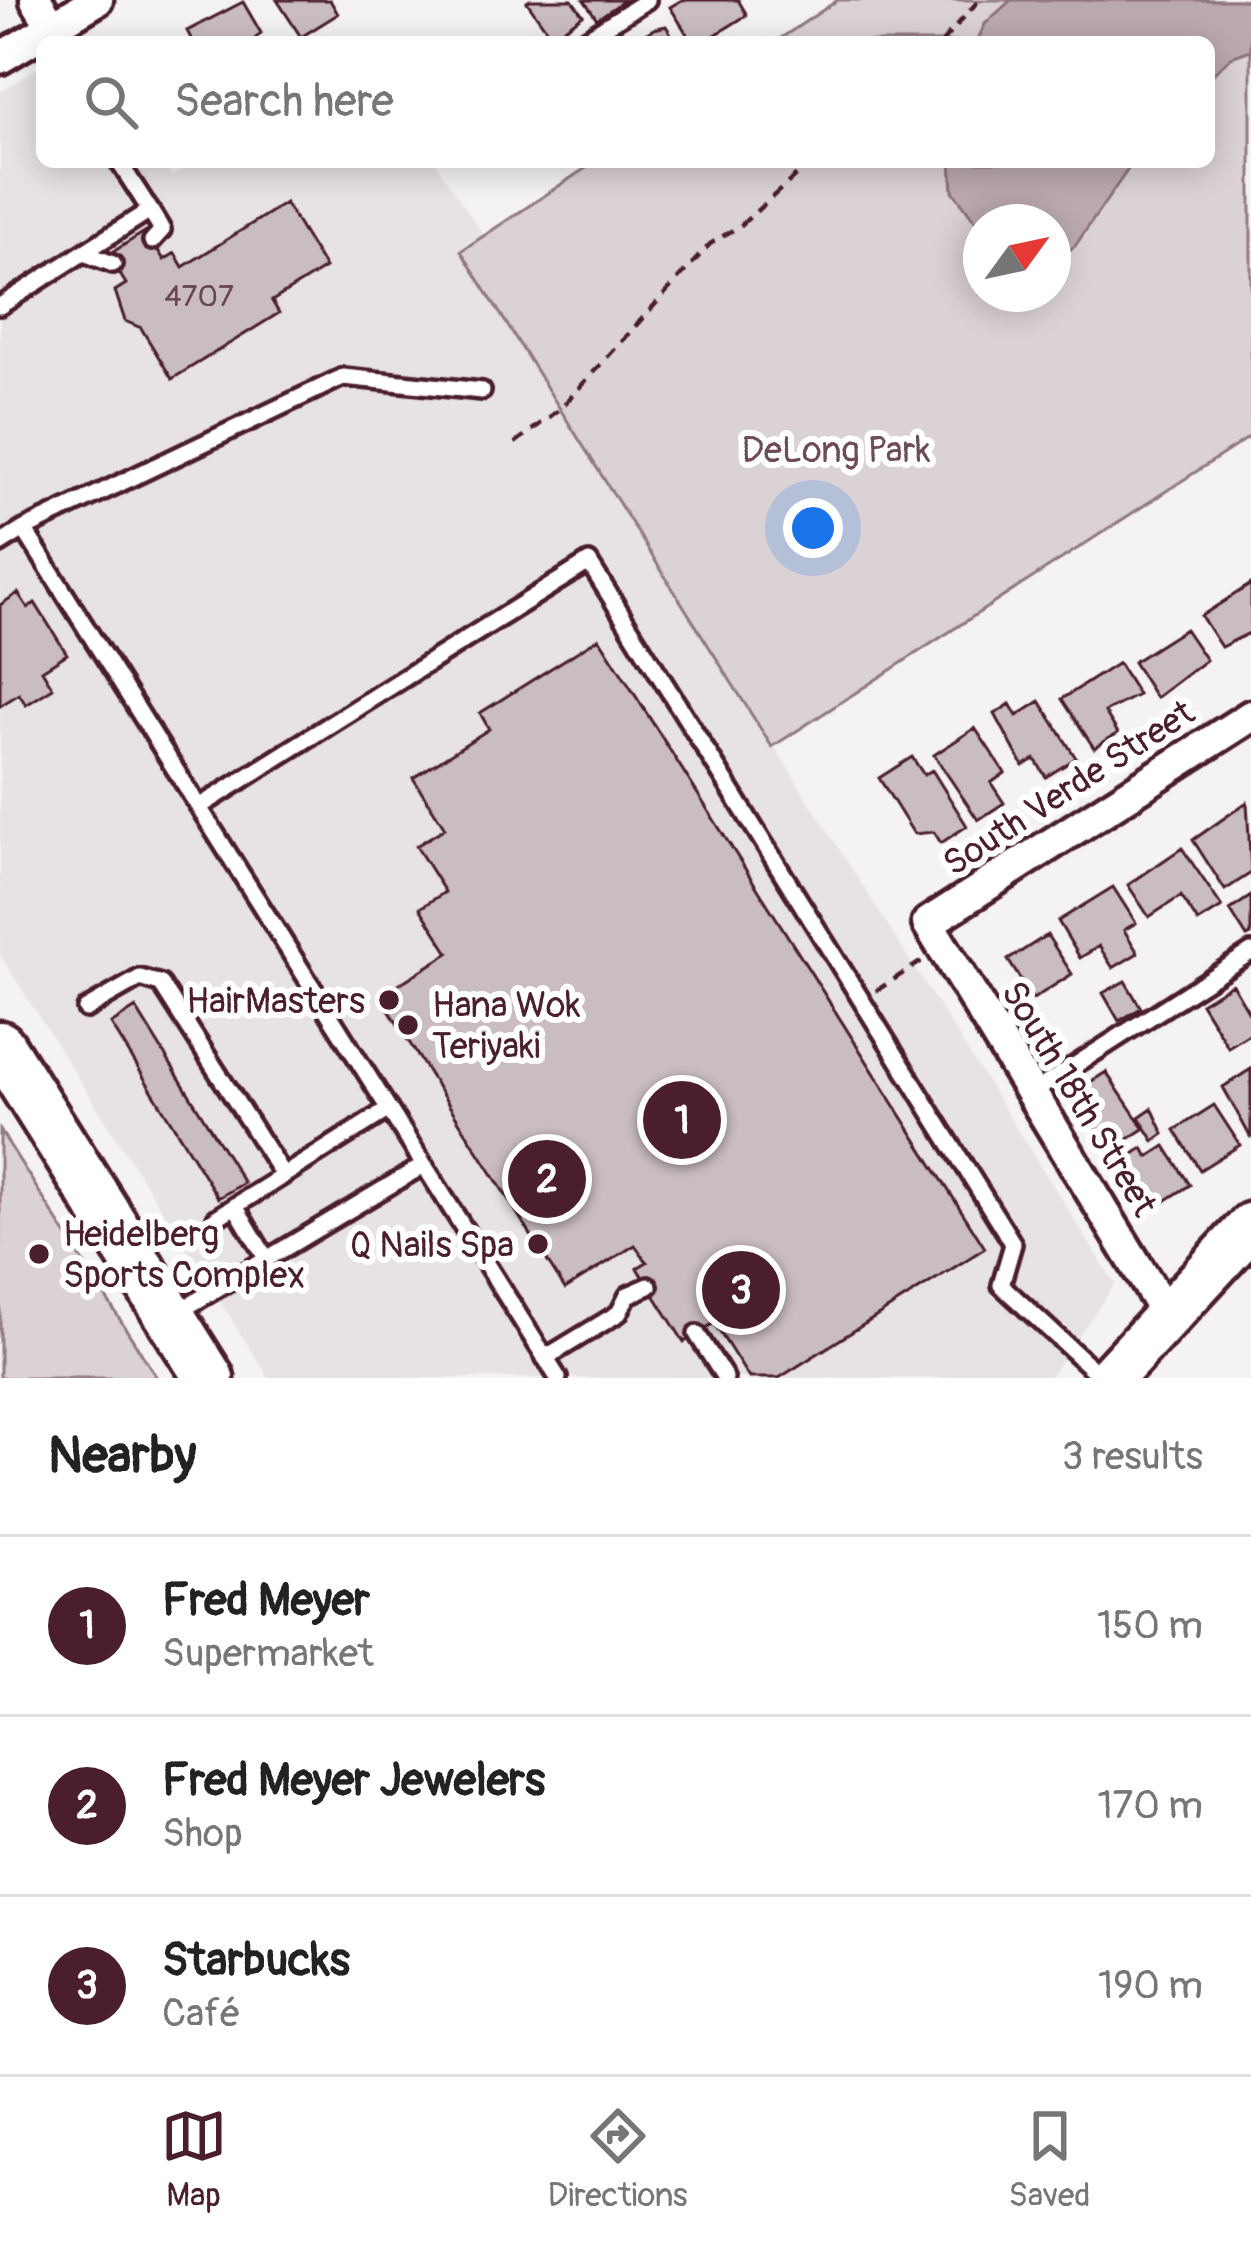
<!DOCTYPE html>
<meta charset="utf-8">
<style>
:root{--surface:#fff;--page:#f6f6f6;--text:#222;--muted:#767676;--line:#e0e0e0;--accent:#4a1f2b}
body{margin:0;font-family:Pangolin,sans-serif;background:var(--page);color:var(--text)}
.compass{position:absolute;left:963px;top:204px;width:108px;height:108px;border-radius:50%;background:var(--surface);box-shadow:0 6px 30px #0003;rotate:57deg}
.you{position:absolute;left:813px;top:528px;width:42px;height:42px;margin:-30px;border:9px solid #fff;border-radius:50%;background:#1a73e8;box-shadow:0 0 0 18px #1a73e833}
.badge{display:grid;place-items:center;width:78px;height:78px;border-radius:50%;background:var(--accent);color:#fff;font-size:39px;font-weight:700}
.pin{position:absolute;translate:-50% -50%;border:6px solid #fff;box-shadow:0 3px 12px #0006}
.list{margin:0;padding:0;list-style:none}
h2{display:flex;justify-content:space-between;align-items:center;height:156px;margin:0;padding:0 48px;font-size:51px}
h2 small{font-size:39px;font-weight:400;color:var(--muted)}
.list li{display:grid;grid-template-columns:78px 1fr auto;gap:36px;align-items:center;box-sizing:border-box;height:180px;padding:0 48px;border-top:3px solid var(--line)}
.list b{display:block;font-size:45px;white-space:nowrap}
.list p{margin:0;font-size:39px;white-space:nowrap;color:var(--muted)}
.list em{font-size:39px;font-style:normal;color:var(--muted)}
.icon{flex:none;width:66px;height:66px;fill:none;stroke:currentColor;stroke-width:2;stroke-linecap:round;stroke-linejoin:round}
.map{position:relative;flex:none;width:1251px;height:1378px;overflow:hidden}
.search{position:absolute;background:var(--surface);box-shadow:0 6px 30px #0003;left:36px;right:36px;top:36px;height:132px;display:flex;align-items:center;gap:30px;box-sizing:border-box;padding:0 42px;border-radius:18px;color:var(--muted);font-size:45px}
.sheet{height:696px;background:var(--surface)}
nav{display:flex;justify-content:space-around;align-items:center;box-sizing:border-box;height:168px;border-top:3px solid var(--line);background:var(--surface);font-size:33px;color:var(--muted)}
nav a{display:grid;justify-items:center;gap:6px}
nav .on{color:var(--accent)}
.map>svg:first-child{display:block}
.built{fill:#e7e2e3}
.green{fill:#dbd2d5;stroke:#927880;stroke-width:3;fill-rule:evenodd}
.water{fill:#baa9ae;stroke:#8d727a;stroke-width:3}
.building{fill:#cabdc1;stroke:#4a1f2b;stroke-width:3}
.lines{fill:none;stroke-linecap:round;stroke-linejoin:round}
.lane-casing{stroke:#4a1f2b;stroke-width:24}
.street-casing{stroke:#4a1f2b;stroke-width:39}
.secondary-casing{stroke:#4a1f2b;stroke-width:54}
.primary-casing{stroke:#4a1f2b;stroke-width:57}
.path{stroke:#4a1f2b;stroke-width:4.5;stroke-dasharray:12 9;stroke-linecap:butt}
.lane{stroke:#fff;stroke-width:15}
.street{stroke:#fff;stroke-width:30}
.secondary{stroke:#fff;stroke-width:45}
.primary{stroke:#fff;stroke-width:48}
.poi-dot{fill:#4a1f2b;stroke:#fff;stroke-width:4.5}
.labels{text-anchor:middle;stroke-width:12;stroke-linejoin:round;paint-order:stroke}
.number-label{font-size:30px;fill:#6a4650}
.park-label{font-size:36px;fill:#6e4c56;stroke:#fff}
.street-label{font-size:36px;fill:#4a1f2b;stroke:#fff}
.poi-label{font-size:36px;fill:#4a1f2b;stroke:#fff;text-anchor:end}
</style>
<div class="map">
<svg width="1251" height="1378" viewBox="0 0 1251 1378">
<rect width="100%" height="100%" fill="#f4f2f2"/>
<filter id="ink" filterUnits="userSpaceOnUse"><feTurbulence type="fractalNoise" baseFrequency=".00833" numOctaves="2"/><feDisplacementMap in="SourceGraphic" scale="24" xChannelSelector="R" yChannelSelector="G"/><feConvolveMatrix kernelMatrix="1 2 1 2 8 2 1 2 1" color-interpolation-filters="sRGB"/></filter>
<g filter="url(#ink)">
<!-- built -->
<path class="built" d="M 42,65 L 42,162 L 163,162 L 172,176 L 193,162 L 435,162 L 484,236 L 461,252 L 1115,1284 L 1049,1378 L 269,1378 L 0,955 L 0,92 Z"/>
<!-- green -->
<path class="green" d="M 838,0 L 1251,0 L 1251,436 L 772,747 L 461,251 L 595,162 L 1209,162 L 1209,42 L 775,42 ZM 981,222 L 1053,222 L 1053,294 L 981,294 Z
M 0,1130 L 157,1378 L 0,1378 Z"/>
<!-- water -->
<path class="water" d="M 1011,0 L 1251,0 L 1251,50 L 1231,57 L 1209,78 L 1209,42 L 977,42 L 985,24 Z
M 951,162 L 1133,162 L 1075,246 L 1053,262 L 1053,222 L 981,222 L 981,229 L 953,191 Z"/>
<!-- building -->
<path class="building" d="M 277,0 L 330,0 L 338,14 L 301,37 Z
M 530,0 L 572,0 L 583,15 L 552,37 L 527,2 Z
M 584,0 L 625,0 L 597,19 Z
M 682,0 L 738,0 L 747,15 L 704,42 L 692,42 L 670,7 Z
M 243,2 L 261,33 L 252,42 L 193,42 L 187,31 Z
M 666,26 L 676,42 L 631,42 L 654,29 Z
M 285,203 L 325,268 L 272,301 L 279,313 L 172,379 L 141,328 L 125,321 L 115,291 L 126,284 L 108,255 L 146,231 L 164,260 L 175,253 L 183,267 Z
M 1251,584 L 1251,632 L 1221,647 L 1201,616 Z
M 18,593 L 28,608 L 35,603 L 67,654 L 42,670 L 53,688 L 26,705 L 19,694 L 0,706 L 0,605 Z
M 1185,629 L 1206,660 L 1156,698 L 1133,662 Z
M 599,638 L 985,1248 L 779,1378 L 749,1378 L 714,1323 L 684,1342 L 637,1268 L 647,1262 L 635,1245 L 565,1289 L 380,996 L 449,953 L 420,908 L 445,892 L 416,846 L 445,828 L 413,778 L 489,729 L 480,713 Z
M 1118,663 L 1138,695 L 1105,712 L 1118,733 L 1094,748 L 1062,699 Z
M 1040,701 L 1076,758 L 1046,777 L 1035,759 L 1023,766 L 995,714 L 1010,704 L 1017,716 Z
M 975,728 L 1005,773 L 991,783 L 1004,803 L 978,820 L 934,755 Z
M 912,757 L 924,775 L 932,770 L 967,826 L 941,843 L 934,832 L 914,834 L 879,778 Z
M 1247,802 L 1251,873 L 1225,890 L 1193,840 Z
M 1182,848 L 1222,907 L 1198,922 L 1181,896 L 1149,917 L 1128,885 Z
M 1113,887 L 1136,923 L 1124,930 L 1138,953 L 1113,968 L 1099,946 L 1080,958 L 1058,921 Z
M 1251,896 L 1251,935 L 1247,937 L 1230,910 Z
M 1047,935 L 1072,974 L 1033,999 L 1008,960 Z
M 1125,981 L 1141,1008 L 1119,1021 L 1103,993 Z
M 1232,984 L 1251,1016 L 1251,1033 L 1228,1047 L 1201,1003 Z
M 136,1008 L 244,1183 L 218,1198 L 111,1024 Z
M 1251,1069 L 1251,1138 L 1223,1087 Z
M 1106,1072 L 1144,1129 L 1110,1151 L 1072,1094 Z
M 1214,1105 L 1240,1145 L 1200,1170 L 1175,1130 Z
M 1152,1108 L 1164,1134 L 1154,1141 L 1139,1117 Z
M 1165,1146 L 1190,1185 L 1151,1210 L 1121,1162 L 1143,1148 L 1148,1157 Z"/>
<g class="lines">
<!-- lane casing -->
<g class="lane-casing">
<path id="lane" d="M 581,42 L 647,0
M 150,210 L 162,230 L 152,241
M 84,253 L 113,264
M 0,306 L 150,210 L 119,162
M 24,529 L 343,377 L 482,391
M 0,544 L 24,529 L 558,1378
M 199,807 L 589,562 L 1013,1244 L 1001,1285 L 1102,1378
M 86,1009 L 140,978 L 161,984 L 283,1175
M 1032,1093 L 1251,952
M 235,1206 L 266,1258
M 216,1218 L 389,1109
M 173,1315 L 424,1165
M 697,1334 L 725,1378
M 545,1358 L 619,1313 L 628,1295 L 649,1286"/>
</g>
<!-- street casing -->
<g class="street-casing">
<path id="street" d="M 36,0 L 52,26
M 0,58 L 97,0
M 1166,1314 L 928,923 L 1251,716"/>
</g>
<!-- secondary casing -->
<g class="secondary-casing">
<path id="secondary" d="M 1110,1378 L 1251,1226"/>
</g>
<!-- primary casing -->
<g class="primary-casing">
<path id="primary" d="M 0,1046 L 209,1378"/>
</g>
<!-- path -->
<path class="path" d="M 942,42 L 979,0
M 515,443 L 560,409 L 710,244 L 741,225 L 811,162
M 876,991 L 922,961"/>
<!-- lane -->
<use href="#lane" class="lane"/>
<!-- street -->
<use href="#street" class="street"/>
<!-- secondary -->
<use href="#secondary" class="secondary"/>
<!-- primary -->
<use href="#primary" class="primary"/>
</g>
</g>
<!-- markers -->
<g class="poi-dot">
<circle cx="389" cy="1000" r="12"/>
<circle cx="408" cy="1025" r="12"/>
<circle cx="538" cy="1244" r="12"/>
<circle cx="39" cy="1254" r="12"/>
</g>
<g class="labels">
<!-- number labels -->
<g class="number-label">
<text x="199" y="306">4707</text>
</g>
<!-- park labels -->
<g class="park-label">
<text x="836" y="462">DeLong Park</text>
</g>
<!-- street labels -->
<g class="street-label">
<text transform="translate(1068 787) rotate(-33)" y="13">South Verde Street</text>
<text transform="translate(1080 1098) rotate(59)" y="13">South 18th Street</text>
</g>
<!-- poi labels -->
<g class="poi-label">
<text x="365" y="1013">HairMasters</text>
<text x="432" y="1017" text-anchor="start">Hana Wok<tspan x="432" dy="41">Teriyaki</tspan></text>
<text x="63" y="1246" text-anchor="start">Heidelberg<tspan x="63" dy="41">Sports Complex</tspan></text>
<text x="514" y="1257">Q Nails Spa</text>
</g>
</g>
</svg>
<svg class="compass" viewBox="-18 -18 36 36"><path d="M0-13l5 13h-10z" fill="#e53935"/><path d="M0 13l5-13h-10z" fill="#767676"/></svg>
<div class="you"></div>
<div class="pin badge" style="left:682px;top:1120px">1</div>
<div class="pin badge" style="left:547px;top:1179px">2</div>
<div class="pin badge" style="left:741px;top:1290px">3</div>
<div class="search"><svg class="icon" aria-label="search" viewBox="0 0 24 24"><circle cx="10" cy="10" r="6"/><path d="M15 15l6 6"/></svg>Search here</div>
</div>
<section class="sheet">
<h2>Nearby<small>3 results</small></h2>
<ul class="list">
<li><span class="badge">1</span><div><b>Fred Meyer</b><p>Supermarket</p></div><em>150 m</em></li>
<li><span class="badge">2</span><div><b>Fred Meyer Jewelers</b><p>Shop</p></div><em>170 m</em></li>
<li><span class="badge">3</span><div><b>Starbucks</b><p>Café</p></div><em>190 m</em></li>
</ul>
</section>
<nav>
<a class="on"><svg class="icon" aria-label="map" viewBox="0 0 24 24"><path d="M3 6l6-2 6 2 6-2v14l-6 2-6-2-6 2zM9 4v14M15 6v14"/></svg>Map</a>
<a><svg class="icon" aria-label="directions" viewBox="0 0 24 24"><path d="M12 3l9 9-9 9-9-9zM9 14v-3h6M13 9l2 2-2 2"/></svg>Directions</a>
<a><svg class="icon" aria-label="saved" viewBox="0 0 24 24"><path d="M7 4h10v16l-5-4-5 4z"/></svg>Saved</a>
</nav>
